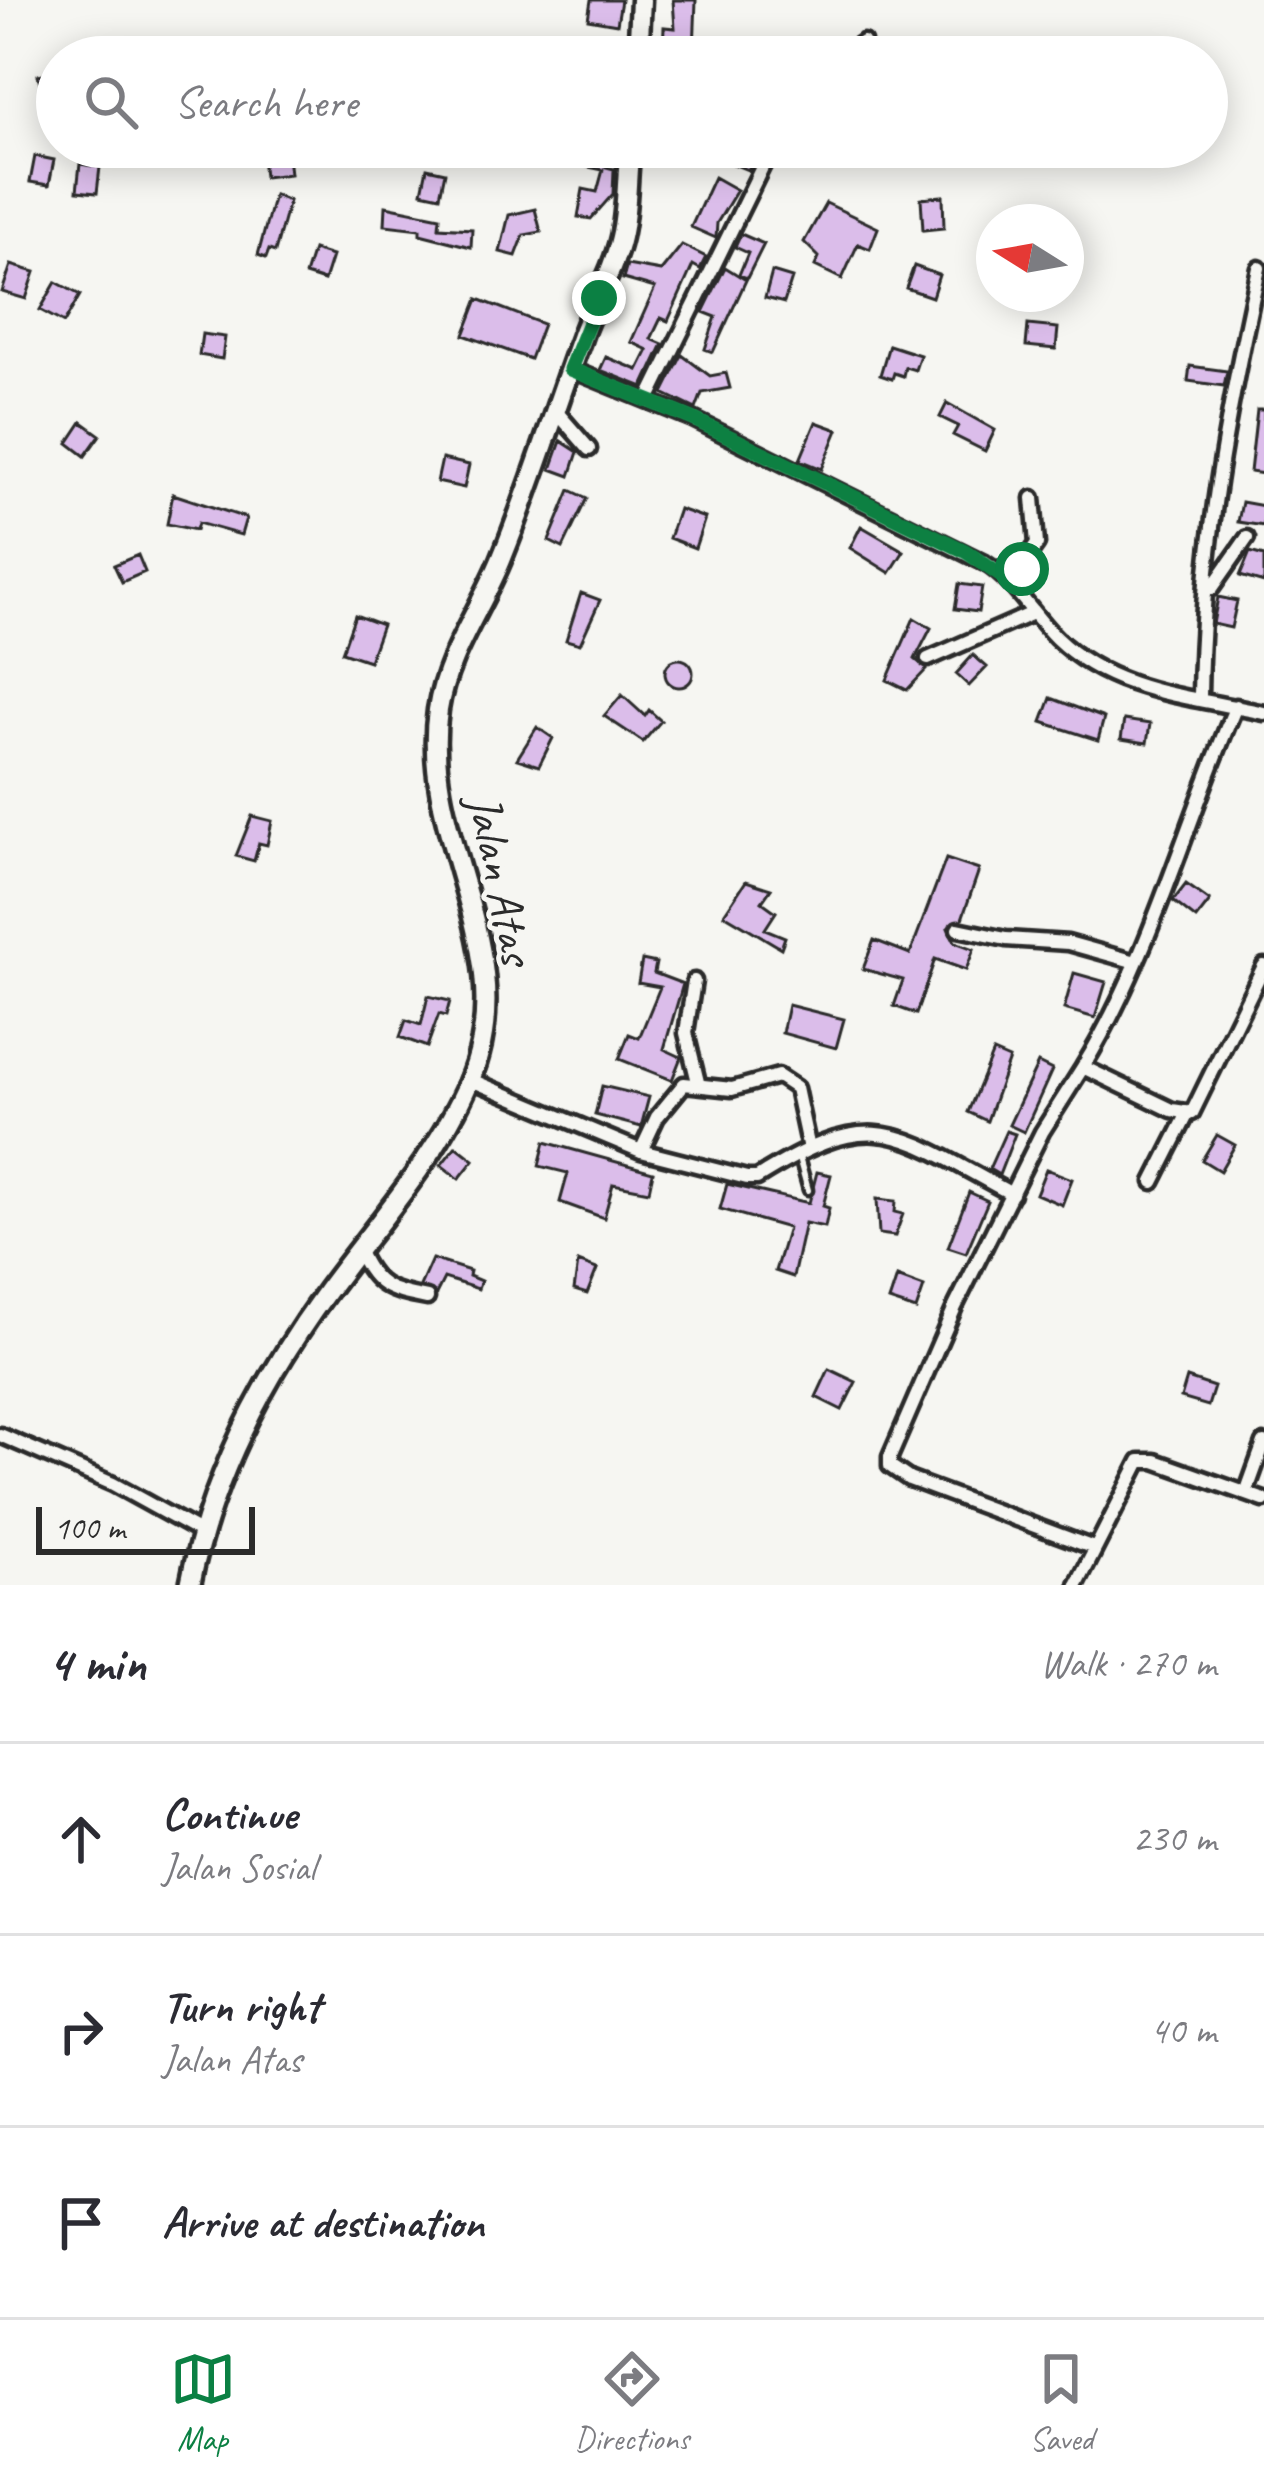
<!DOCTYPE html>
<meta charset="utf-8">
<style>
:root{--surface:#fff;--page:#f7f7f7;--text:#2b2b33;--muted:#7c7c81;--line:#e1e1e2;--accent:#0b8043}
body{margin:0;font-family:Caveat,sans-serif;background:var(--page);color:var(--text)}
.compass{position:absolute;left:976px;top:204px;width:108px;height:108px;border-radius:50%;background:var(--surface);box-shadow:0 6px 30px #0003;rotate:281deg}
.scale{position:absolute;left:36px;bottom:30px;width:219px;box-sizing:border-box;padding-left:12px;border:6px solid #2b2b2b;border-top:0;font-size:33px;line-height:42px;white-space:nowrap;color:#2b2b2b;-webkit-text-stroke:9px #f6f6f2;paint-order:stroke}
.stop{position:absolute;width:36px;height:36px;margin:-27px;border:9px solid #0b8043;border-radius:50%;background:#fff}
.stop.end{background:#0b8043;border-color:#fff;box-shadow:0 3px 12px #0008}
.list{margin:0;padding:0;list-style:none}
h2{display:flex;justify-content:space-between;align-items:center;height:156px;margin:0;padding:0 48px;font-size:51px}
h2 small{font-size:39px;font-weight:400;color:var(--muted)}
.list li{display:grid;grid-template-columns:78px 1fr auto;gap:36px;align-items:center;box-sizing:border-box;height:192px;padding:0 48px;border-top:3px solid var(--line)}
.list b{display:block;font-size:45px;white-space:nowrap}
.list p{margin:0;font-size:39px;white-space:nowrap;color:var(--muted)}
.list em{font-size:39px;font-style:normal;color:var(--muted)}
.icon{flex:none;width:66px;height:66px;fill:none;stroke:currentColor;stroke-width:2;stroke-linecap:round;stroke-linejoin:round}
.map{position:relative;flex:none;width:1264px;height:1585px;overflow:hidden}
.search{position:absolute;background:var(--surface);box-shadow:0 6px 30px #0003;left:36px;right:36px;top:36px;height:132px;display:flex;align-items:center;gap:30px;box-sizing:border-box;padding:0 42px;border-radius:66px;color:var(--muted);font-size:45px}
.sheet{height:732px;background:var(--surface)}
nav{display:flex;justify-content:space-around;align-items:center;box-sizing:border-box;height:168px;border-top:3px solid var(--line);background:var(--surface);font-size:33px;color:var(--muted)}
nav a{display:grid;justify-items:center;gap:6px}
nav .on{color:var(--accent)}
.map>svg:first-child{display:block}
.building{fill:#dbbdea;stroke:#2b2b2b;stroke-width:3}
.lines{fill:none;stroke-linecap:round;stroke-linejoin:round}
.lane-casing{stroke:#2b2b2b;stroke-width:15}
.street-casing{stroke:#2b2b2b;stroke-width:21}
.secondary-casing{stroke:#2b2b2b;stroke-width:27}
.lane{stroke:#f6f6f2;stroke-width:6}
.street{stroke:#f6f6f2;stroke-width:12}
.secondary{stroke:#f6f6f2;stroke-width:18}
.route{stroke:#0b8043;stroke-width:15}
.labels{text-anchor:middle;stroke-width:10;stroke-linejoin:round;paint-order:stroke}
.street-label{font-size:48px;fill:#2b2b2b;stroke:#f6f6f2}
</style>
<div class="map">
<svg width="1264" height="1585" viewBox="0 0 1264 1585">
<rect width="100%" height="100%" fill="#f6f6f2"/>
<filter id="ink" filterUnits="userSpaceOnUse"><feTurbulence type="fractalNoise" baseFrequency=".00833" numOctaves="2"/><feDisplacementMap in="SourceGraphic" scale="24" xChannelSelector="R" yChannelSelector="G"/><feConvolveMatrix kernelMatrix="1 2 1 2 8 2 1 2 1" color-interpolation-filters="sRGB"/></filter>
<g filter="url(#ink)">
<!-- building -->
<path class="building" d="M 591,0 L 621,0 L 617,24 L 588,19 Z
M 673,0 L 696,0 L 694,51 L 663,50 L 664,27 L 675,28 Z
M 54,72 L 57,103 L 46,106 L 38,75 Z
M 267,147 L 287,147 L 290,174 L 264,177 L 262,156 L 269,155 Z
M 692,147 L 742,147 L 756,154 L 748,170 Z
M 587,152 L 608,157 L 606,167 L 614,169 L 613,194 L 591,219 L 578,217 L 583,189 L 597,192 L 603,170 L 584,166 Z
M 35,156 L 54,160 L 49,185 L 30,182 Z
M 80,164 L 100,167 L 97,193 L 77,191 Z
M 427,168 L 445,172 L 440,196 L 422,192 Z
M 714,177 L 737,190 L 717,223 L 716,238 L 691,227 Z
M 274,195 L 289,201 L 275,252 L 269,250 L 266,258 L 258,255 Z
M 943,196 L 944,228 L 923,230 L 921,198 Z
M 826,203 L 878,228 L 870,249 L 858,244 L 842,279 L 815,266 L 819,257 L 804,242 Z
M 386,206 L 440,217 L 439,227 L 472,229 L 471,247 L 420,234 L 420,229 L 385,225 Z
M 535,209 L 541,232 L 524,235 L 516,256 L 500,252 L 509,215 Z
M 741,234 L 764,244 L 747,278 L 739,275 L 748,253 L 735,247 Z
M 682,245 L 706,257 L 700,269 L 693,265 L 668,321 L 661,318 L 651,339 L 663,344 L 643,387 L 600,370 L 606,357 L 638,370 L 648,350 L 631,342 L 655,288 L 623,279 L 627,265 L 661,271 Z
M 313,250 L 332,256 L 324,281 L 305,275 Z
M 11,265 L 35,272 L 26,299 L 2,292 Z
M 914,266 L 939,275 L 932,297 L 906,288 Z
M 725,267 L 746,280 L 713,352 L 705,349 L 716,317 L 703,312 Z
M 772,272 L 792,278 L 784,303 L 765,298 Z
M 56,282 L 80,295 L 64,323 L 40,310 Z
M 478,299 L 543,324 L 530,359 L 464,335 Z
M 1028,325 L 1058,328 L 1056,349 L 1026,346 Z
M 202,334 L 225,337 L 222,359 L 199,355 Z
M 889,345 L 920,355 L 915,370 L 905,367 L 903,376 L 894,373 L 892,379 L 880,375 Z
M 682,355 L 710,376 L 726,373 L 730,388 L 702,393 L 696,409 L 663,393 Z
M 1190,366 L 1227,371 L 1224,386 L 1188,381 Z
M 947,403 L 995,430 L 985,451 L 953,435 L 958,426 L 940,417 Z
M 1257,410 L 1264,410 L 1264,474 L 1250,472 Z
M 82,422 L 100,435 L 85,456 L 68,443 Z
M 816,422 L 838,430 L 822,469 L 800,460 Z
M 561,441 L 578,452 L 570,476 L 551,469 Z
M 442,459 L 469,465 L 464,488 L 437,482 Z
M 570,490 L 587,498 L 563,548 L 549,541 Z
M 173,494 L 246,518 L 241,535 L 198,523 L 196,530 L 167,524 Z
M 1242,502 L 1264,506 L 1264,526 L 1238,522 Z
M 679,509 L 705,518 L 695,548 L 669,538 Z
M 861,526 L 904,551 L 890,573 L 850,548 Z
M 1250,552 L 1264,556 L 1264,583 L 1240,576 Z
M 138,555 L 145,572 L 122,582 L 114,565 Z
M 959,584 L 982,587 L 978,612 L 955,609 Z
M 581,593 L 600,600 L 580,644 L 566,640 Z
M 1218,597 L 1237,601 L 1231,628 L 1213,624 Z
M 355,615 L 382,625 L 369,661 L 342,652 Z
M 914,618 L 931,628 L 915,659 L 927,669 L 907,690 L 887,680 Z
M 973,655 L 987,667 L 969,686 L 956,674 Z
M665 673a14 14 0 1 1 28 0a14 14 0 1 1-28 0Z
M 622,695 L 645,716 L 649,710 L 661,721 L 643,742 L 604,716 Z
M 1051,698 L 1104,718 L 1098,740 L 1042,722 Z
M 1124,720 L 1150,724 L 1147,743 L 1121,739 Z
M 537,727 L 553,738 L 539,766 L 517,759 Z
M 252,816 L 272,821 L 267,845 L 259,843 L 254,861 L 236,856 Z
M 946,859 L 979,870 L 962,919 L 948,928 L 955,942 L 974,949 L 966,970 L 935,959 L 916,1014 L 894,1006 L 903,980 L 863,969 L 874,940 L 910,954 Z
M 746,881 L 771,889 L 762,902 L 776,912 L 765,929 L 785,937 L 781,948 L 724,914 Z
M 1186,884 L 1210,901 L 1196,919 L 1173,901 Z
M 642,960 L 656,963 L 654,973 L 683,984 L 664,1049 L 681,1057 L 672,1080 L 619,1059 L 629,1034 L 639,1038 L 660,987 L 638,983 Z
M 1074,973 L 1106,982 L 1095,1018 L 1064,1009 Z
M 428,996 L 450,1001 L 446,1016 L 439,1014 L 427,1047 L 400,1037 L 406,1020 L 421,1025 Z
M 788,1005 L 844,1019 L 836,1048 L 782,1033 Z
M 993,1052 L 1009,1059 L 987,1121 L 968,1112 Z
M 1038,1063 L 1052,1070 L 1024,1132 L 1009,1125 Z
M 602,1086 L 649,1097 L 641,1127 L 595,1115 Z
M 1006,1131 L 1015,1134 L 999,1175 L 989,1169 Z
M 1217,1135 L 1235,1145 L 1220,1171 L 1202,1160 Z
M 545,1142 L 653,1172 L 649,1191 L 613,1184 L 604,1218 L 560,1202 L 568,1173 L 539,1166 Z
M 456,1146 L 474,1160 L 459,1179 L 441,1165 Z
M 1046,1169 L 1072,1179 L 1062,1205 L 1036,1194 Z
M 817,1172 L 831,1175 L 823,1206 L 829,1208 L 825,1227 L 805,1223 L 793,1277 L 775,1271 L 788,1228 L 720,1209 L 727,1184 L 809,1203 Z
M 969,1192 L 988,1201 L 966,1253 L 948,1247 Z
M 877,1199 L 896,1201 L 895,1212 L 903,1214 L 895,1236 L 879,1234 Z
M 432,1259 L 470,1271 L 469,1276 L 481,1281 L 478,1289 L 444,1278 L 436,1294 L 420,1286 Z
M 578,1262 L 597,1269 L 587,1294 L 574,1290 Z
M 897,1277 L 924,1287 L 916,1310 L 889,1301 Z
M 829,1369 L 856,1382 L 842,1410 L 816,1397 Z
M 1187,1378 L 1214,1387 L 1208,1406 L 1181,1398 Z"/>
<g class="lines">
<!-- lane casing -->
<g class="lane-casing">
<path id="lane" d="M 798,1154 L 808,1190"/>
</g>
<!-- street casing -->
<g class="street-casing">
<path id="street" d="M 841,57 L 863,42
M 570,369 L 693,419 L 985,563 C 1015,582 1031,613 1056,638 C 1113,693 1189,696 1264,713
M 648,400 L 772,147
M 555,410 L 589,449
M 1010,582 L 1037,544 L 1033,498
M 1212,588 L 1247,538
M 928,659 L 1033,613
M 1200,696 C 1202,547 1227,414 1259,268
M 1236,706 C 1184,826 1152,954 1083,1067 L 1172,1110 L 1192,1113 L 1264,966
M 958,929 L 1006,939 L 1068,943 L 1136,962
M 694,981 L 686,1033 L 698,1082
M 1083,1067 L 1042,1132 L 955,1307 L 890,1457 L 890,1466 L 909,1479 L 1094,1548
M 471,1080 L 641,1151 L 747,1178 L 757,1178 C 877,1103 897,1133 1012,1194
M 641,1151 L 657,1117 L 684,1084 L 732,1089 L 778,1076 L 796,1088 L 809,1149
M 1153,1182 L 1187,1115
M 358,1249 C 373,1286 389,1291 427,1298
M 0,1435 L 113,1484 L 202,1533
M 1246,1493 L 1264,1443
M 1077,1585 L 1140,1461 L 1155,1461 L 1264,1500"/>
</g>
<!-- secondary casing -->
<g class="secondary-casing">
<path id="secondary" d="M 638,57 L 641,0
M 190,1585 C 211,1478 263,1379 327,1291 C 376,1224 436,1159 469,1082 C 525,954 419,838 438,710 C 446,656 481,609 501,560 C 531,487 554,412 581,338 C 593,303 613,273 621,237 C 628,207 626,177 630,147"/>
</g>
<!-- lane -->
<use href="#lane" class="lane"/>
<!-- street -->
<use href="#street" class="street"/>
<!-- secondary -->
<use href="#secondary" class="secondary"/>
</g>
</g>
<g class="lines" filter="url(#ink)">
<!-- route -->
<path class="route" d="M 599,298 L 570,369 L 693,419 L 965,551 L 1010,582 L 1022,569"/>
</g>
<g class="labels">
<!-- street labels -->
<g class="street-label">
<text transform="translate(502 879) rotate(78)" y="17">Jalan Atas</text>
</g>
</g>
</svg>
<svg class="compass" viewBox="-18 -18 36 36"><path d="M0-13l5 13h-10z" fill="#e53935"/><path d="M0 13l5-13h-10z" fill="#7c7c81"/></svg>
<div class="scale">100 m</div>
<div class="stop" style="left:1022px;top:569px"></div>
<div class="stop end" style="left:599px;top:298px"></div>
<div class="search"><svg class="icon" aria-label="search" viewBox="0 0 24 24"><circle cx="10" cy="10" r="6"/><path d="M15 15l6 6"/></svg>Search here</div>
</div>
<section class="sheet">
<h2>4 min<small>Walk · 270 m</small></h2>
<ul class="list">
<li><svg class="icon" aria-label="ahead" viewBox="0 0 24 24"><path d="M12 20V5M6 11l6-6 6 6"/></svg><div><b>Continue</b><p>Jalan Sosial</p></div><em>230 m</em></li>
<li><svg class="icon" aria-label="right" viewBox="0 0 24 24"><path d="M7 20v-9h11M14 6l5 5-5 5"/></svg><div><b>Turn right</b><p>Jalan Atas</p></div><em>40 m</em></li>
<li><svg class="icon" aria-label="arrive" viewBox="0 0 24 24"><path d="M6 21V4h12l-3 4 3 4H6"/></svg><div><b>Arrive at destination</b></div></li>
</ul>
</section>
<nav>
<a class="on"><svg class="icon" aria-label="map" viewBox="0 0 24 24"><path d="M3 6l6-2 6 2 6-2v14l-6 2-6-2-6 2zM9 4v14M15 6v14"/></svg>Map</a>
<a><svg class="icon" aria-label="directions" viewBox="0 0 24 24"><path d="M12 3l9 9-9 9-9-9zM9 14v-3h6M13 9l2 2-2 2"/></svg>Directions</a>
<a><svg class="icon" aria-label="saved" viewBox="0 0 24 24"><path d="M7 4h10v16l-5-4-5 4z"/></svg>Saved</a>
</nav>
